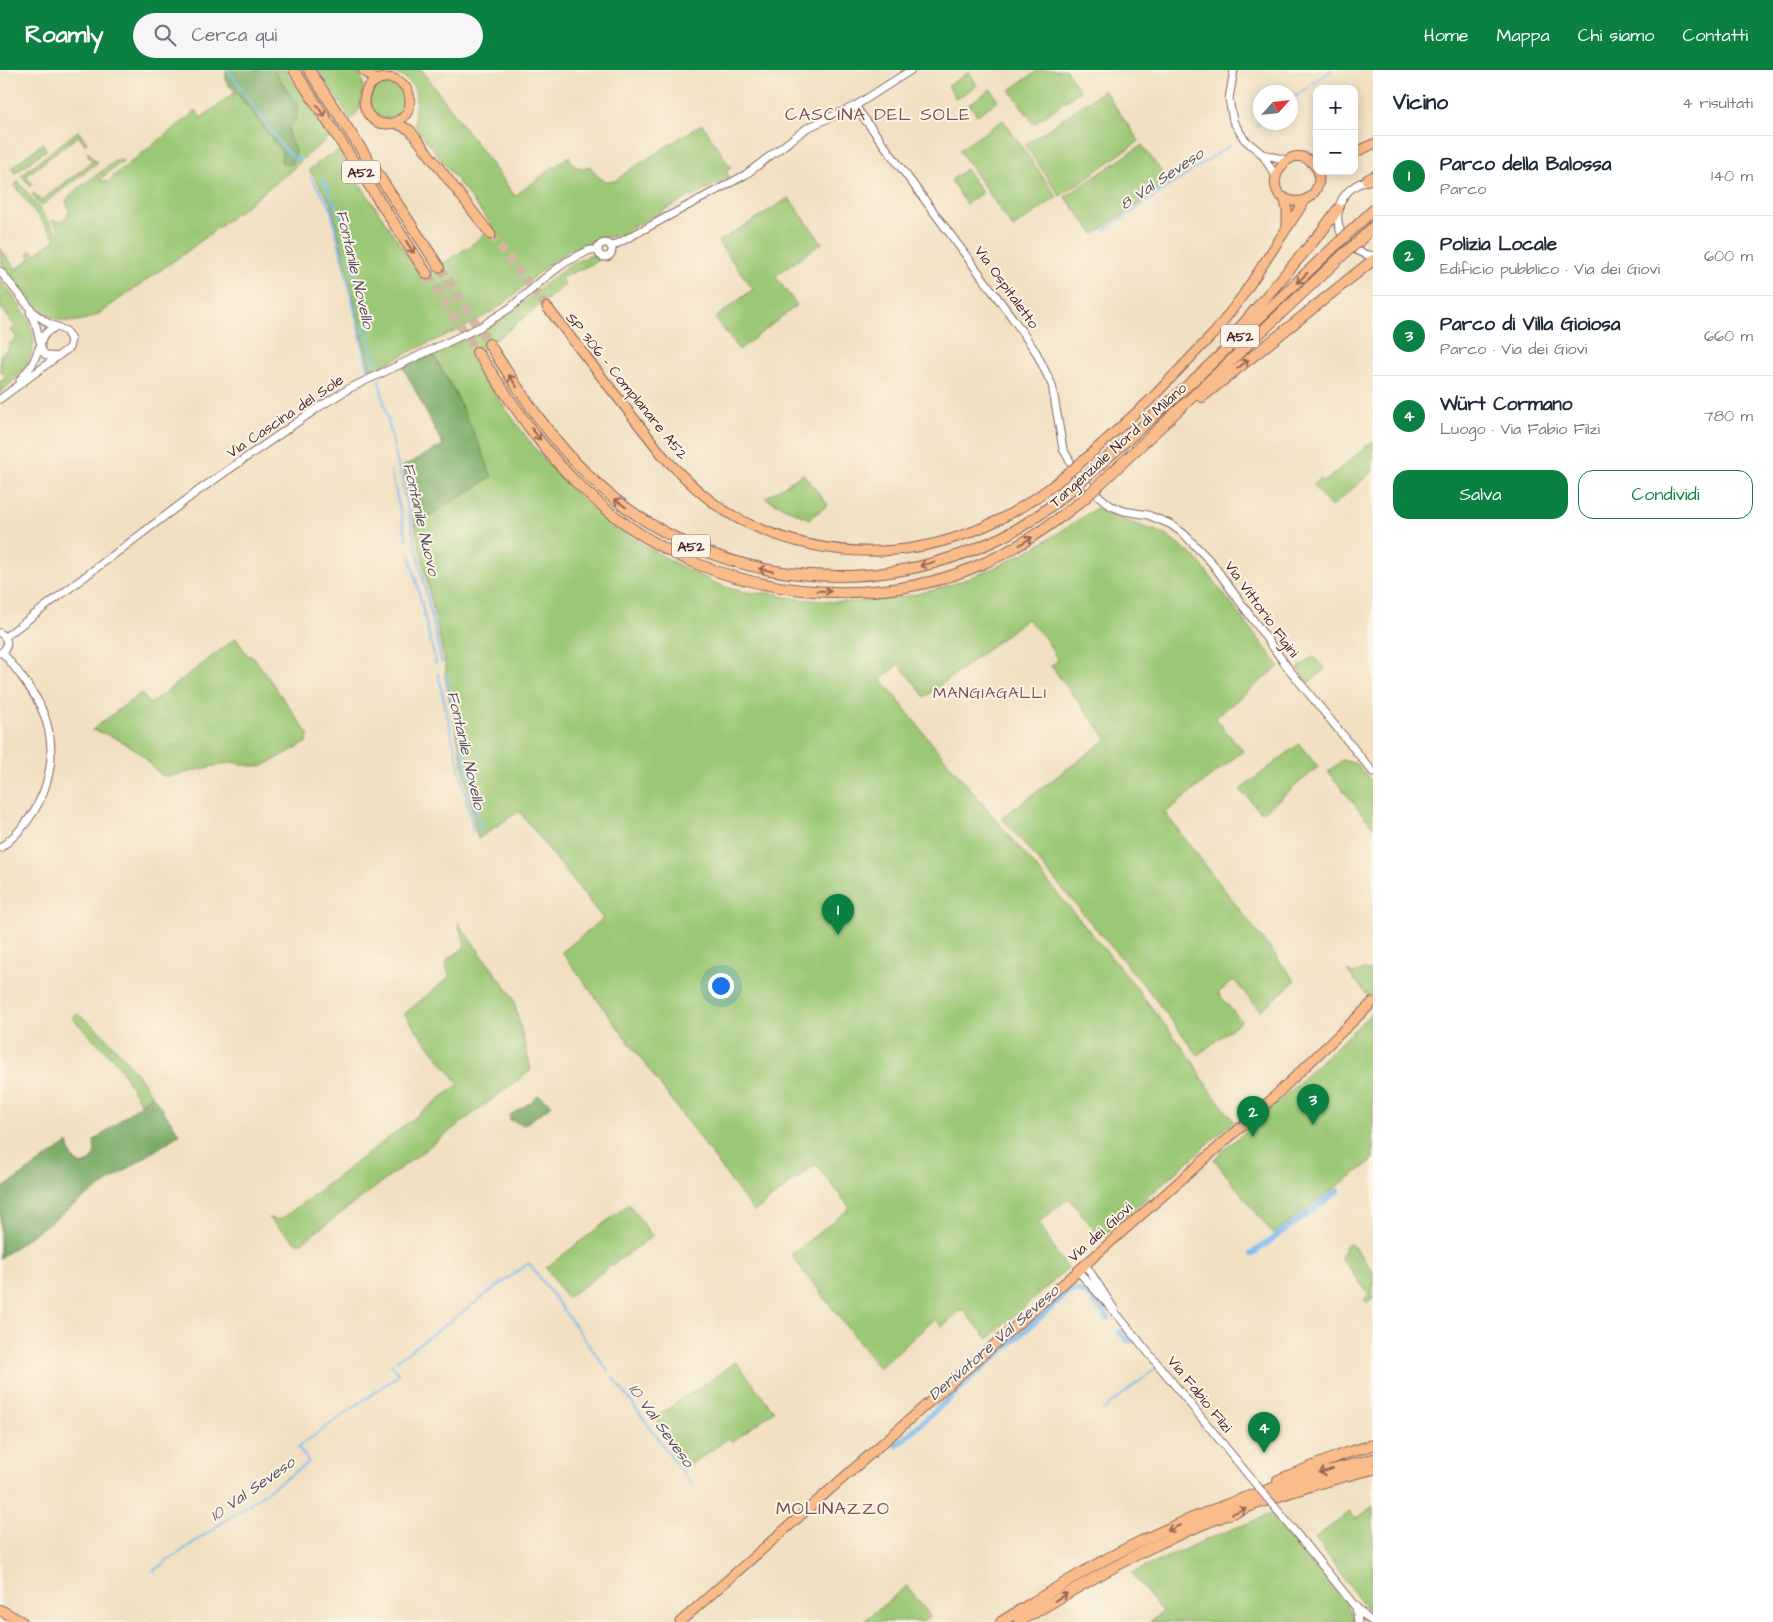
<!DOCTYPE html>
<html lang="it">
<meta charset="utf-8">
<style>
:root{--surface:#fff;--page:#f6f6f7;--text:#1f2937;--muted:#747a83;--line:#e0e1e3;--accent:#0b8043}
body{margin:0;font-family:"Architects Daughter",sans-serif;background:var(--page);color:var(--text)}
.controls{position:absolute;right:15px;top:15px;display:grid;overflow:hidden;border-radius:10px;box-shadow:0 2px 12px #0003}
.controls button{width:45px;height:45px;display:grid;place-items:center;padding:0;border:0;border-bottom:1px solid var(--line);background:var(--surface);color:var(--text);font:25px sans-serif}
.compass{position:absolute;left:1253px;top:15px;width:45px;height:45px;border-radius:50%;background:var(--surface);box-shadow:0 2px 12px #0003;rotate:63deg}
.you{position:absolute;left:720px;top:915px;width:18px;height:18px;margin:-12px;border:4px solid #fff;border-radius:50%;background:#1a73e8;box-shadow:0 0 0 8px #1a73e833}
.badge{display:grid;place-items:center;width:32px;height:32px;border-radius:50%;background:var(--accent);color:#fff;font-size:16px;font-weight:700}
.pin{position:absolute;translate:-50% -41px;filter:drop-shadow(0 1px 2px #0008)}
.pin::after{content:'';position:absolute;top:26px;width:18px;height:15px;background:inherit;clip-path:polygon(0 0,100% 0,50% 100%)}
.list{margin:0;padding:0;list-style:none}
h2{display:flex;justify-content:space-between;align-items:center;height:65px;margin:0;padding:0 20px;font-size:21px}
h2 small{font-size:16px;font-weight:400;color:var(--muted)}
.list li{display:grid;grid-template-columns:32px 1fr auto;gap:15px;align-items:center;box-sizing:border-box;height:80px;padding:0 20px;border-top:1px solid var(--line)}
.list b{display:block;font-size:19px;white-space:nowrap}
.list p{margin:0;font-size:16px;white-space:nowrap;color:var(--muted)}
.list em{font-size:16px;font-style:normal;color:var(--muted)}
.actions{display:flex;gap:10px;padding:15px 20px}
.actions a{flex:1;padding:11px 0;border:1px solid var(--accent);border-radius:15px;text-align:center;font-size:18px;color:var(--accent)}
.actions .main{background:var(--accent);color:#fff}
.icon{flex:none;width:28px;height:28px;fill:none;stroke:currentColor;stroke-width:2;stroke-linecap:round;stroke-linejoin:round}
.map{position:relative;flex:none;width:1373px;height:1552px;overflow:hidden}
header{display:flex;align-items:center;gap:30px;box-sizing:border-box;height:70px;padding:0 25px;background:var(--accent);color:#fff}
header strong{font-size:24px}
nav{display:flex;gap:28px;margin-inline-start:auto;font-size:18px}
.search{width:350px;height:45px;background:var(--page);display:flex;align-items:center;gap:12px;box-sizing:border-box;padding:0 18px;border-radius:28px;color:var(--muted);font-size:19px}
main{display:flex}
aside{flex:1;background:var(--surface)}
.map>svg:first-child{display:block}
.green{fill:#9bc876;stroke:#727450}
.forest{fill:#7cac67;stroke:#636649}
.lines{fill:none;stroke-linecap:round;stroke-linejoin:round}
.stream{stroke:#7dbbf0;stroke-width:2}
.canal{stroke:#7dbbf0;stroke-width:6}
.major-tunnel{stroke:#d0b9a3;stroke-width:9;stroke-dasharray:9 4.5;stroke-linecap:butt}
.highway-tunnel{stroke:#d0b9a3;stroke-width:10;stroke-dasharray:10 5;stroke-linecap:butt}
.minor-casing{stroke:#846360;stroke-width:9}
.major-casing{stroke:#846360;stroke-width:11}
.highway-casing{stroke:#846360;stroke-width:12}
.minor{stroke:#fff;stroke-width:7}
.major{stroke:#f9bc8a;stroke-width:9}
.highway{stroke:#f9bc8a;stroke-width:10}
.minor-bridge-casing{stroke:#846360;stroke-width:9;stroke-linecap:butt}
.major-bridge-casing{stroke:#846360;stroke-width:11;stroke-linecap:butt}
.highway-bridge-casing{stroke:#846360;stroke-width:12;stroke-linecap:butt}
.minor-bridge{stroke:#fff;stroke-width:7}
.major-bridge{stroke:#f9bc8a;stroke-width:9}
.highway-bridge{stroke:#f9bc8a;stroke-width:10}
.oneway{stroke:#996656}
.labels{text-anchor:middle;stroke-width:4;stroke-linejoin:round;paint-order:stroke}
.shield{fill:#fcf5e5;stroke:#7f5f63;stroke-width:1}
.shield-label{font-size:14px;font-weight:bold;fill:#4a1f2b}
.street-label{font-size:15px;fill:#4a1f2b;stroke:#fcf5e5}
.water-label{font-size:16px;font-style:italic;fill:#594e66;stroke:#fcf5e5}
.neighbourhood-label{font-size:16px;letter-spacing:1px;fill:#7e4f55;stroke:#fcf5e5}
.quarter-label{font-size:18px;letter-spacing:1px;fill:#7e4f55;stroke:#fcf5e5}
</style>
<header>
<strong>Roamly</strong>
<div class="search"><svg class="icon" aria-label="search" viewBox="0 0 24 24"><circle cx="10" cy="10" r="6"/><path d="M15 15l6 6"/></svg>Cerca qui</div>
<nav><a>Home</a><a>Mappa</a><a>Chi siamo</a><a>Contatti</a></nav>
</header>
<main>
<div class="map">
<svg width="1373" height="1552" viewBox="0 0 1373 1552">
<rect width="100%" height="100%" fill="#fcf5e5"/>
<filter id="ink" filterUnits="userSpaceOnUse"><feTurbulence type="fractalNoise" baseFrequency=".02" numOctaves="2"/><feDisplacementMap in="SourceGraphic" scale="10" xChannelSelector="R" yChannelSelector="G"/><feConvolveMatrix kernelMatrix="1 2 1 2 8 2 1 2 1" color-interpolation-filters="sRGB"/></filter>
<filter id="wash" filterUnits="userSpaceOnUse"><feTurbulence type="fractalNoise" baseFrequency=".0096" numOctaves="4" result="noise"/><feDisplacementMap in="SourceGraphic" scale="20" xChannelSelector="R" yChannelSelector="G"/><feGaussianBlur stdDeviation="1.12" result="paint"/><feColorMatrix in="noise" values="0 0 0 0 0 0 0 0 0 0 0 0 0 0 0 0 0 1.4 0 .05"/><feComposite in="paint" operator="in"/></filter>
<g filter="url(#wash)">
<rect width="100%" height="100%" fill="#f1e0c1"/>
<!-- green -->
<path class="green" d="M 274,0 L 285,0 L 330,67 L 308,84 L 287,104 L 189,180 L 97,245 C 60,262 40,243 18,215 C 7,200 0,198 0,178 L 16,199 L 31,188 L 28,184 L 32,180 L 36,184 L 56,169 L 14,115 L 18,111 L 58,163 L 60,161 L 52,150 L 59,152 L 66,148 L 69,140 L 66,131 L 71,124 L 118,89 L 123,91 L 99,110 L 110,112 L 111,108 L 196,41 L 201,48 L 236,22 L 282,82 L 281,91 L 292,94 C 298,79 288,77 289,63 C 289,54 294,45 298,37 Z
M 318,0 L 357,0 C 367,16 362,21 360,39 L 351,50 Z
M 372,0 L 422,0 L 515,126 L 569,86 C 572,96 579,101 590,96 L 600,109 L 606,111 L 615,111 L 631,99 L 702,54 L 731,98 L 726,100 L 729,107 L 696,125 L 688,127 L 621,164 L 594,171 L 569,181 L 545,197 L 507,231 L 493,241 L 469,255 L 411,281 L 371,302 L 331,133 L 309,100 L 327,86 L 331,86 L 338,81 L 422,207 L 470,176 L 493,157 L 416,57 C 409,39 428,18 399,5 C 390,1 381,5 372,0 Z
M 1039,0 L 1066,0 L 1080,21 L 1034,54 L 1010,20 Z
M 969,2 L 977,15 L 956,29 L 948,16 Z
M370 31a17 17 0 1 1 34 0a17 17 0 1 1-34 0Z
M 991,19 L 998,31 L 977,45 L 969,34 Z
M 1104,20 L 1139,71 L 1060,126 L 1025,75 Z
M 1003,50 L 1057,127 L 1013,158 L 959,80 Z
M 78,61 L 87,73 L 85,74 L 78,66 L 26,106 L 32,115 L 30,116 L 21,105 Z
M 43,73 L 46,80 L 15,103 L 11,98 Z
M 1142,75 L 1170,113 L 1094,164 L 1065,127 Z
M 88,82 L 97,93 L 41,136 L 32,125 L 34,123 L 41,131 L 93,91 L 87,83 Z
M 966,99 L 982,123 L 966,134 L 951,110 Z
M 789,128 L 822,173 L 775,206 L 797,235 L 739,280 L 715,248 L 753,219 L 718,172 Z
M 596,184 L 599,187 L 596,192 L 561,208 L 565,215 L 506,262 L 470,287 C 502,332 532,381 572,420 C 612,459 660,487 711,511 C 723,517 741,522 754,523 C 765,524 774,521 784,527 C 806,530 829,532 852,532 C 943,530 1024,489 1096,438 L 1112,446 L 1164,464 L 1196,488 L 1279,596 L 1215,648 L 1243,681 L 1165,743 L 1295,911 L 1260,941 L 1234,910 L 1218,923 L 1241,951 L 1198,985 L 1149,921 L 1002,748 L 1107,669 L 1051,596 L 1058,590 L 1045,568 L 1027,549 L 925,627 L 899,594 L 881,609 L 931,672 L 1131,911 L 1192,990 L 1208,1018 L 1234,1051 L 1101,1168 L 1069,1128 L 1039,1152 L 1057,1184 L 1068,1198 L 988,1269 L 962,1239 L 942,1257 L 935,1249 L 879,1298 L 791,1185 L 850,1138 L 816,1094 L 754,1142 L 562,882 L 603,849 L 519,741 L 478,769 L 445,607 L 446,598 L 415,455 L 492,407 L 455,322 L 433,284 C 460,272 487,261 511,243 C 539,222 561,194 596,184 Z
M 0,209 C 36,255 52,279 0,323 L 0,311 L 4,310 L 5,306 L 3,302 L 0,301 L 0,285 L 10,278 L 8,275 L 17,268 L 11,260 L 15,257 L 0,236 Z
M 1373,371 L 1373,401 L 1331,437 L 1313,415 L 1320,408 L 1324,412 Z
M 803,404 L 828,435 L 809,449 L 765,428 Z
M 236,568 L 248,586 L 253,586 L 308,664 L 307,672 L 263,696 L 251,696 L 232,692 L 167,707 C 157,704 151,694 144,687 C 129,674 111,664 92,660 L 141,623 L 150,634 Z
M 1313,586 L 1325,599 L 1308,613 L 1299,602 L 1299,598 Z
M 1299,674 L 1318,697 L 1264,742 L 1258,740 L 1247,726 L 1244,725 L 1240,720 Z
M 1342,690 L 1357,694 L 1373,713 L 1373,757 L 1328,702 Z
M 458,853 L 513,927 L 531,1000 L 304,1171 L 297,1173 L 268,1148 L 279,1150 L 287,1145 L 459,1014 L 404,944 L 448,908 L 449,905 L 446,896 L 448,889 L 463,879 L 465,874 Z
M 1373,899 L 1373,923 L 1369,927 L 1347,901 L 1354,904 L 1363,900 L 1370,901 Z
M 1373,942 L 1373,1090 L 1273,1164 L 1214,1089 L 1255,1053 L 1259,1051 L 1261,1048 Z
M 77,944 C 108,963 131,997 152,1025 L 141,1034 L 118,994 L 72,948 Z
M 629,1134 L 652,1166 L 567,1228 L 546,1198 Z
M 1350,1174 L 1354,1177 L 1373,1201 L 1373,1229 L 1367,1233 L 1364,1229 L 1369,1225 L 1341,1187 L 1346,1176 Z
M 736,1292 L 774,1341 L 732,1372 L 729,1368 L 690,1395 L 655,1348 Z
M 1373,1436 L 1373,1540 L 1369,1543 L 1315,1468 L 1350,1442 L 1356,1449 Z
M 1273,1443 L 1346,1532 L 1352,1543 L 1354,1552 L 1150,1552 L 1162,1542 L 1132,1503 L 1203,1471 Z
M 907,1516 L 930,1546 L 922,1552 L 868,1552 L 866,1549 Z"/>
<!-- forest -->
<path class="forest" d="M 225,0 L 274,0 L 298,37 L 296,49 C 278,64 297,73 295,86 C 295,87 292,93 292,94 L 286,95 L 282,93 L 282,82 L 236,22 C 232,18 227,15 226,11 C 225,6 227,4 225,0 Z
M 433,284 C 456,324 476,364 492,407 L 415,455 L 402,397 L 443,375 L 403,297 Z
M 152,1025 L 180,1064 L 78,1132 L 0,1188 L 0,1120 L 68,1073 C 71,1083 71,1091 82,1095 L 90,1092 L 95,1083 L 94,1071 Z
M 538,1025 L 552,1035 L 524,1055 L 510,1050 L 510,1045 L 533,1031 Z"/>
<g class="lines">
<!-- stream -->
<path class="stream" d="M 228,0 L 283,77 L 296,90 L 300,88 L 301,90
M 1290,30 L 1332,0
M 1257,55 L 1260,52
M 310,107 L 330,136 L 369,302
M 322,108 L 342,147 L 376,299
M 1105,160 L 1230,75
M 379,310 L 442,593
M 391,401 L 407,471
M 410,486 L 436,594
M 445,603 L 481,759
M 438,604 L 474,762
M 396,1291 L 529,1193 L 608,1301
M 613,1307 L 693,1417
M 1103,1340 L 1155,1299
M 153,1501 L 309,1392 L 298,1377 L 399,1305 L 391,1294
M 1057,1552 L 1060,1550"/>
<!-- canal -->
<path class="canal" d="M 1252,1184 L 1338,1121
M 1120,1262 L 1127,1270 L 1132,1271
M 897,1375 L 1067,1223 C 1085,1213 1097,1236 1108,1248"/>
</g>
</g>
<g filter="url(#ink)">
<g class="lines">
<!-- major-tunnel -->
<path class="major-tunnel" d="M 491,165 L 547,237"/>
<!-- highway-tunnel -->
<path class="highway-tunnel" d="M 439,197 L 489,274
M 427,204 L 477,282"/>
<!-- minor casing -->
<g class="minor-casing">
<path id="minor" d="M 1234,0 L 1229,29 L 1233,51 L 1244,69 L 1262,84 L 1275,105
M 855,36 L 1011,246 L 1036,282 L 1052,315 L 1063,379 L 1075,400 L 1094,422 L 1111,436 L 1124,441 L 1148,445 L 1170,454 L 1184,464 L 1212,493 L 1288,598 L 1373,702
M 1262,84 L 1286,90
M 1370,110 C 1325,119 1328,179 1373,186
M598 180a7 7 0 1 1 14 0a7 7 0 1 1-14 0Z
M 611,177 L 745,105 L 807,58 L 855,36 L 911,0
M 0,201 L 34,243 L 48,253 L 66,261 L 71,270 L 69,278 L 0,329
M 30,242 L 36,256 L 40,272
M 58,286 C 34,291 36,261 58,257
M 20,310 L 32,295 L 40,276
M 0,563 C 9,569 9,578 0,583
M 5,567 L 198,421 L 319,337 L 350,318 L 480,257 L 510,238 L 546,207 L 566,192 L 590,180 L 598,180
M 0,778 C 45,744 65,688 40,635 C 30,616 16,599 2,582
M 1085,1194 L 1114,1239
M 1078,1201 L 1120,1248 L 1254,1412
M 1283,1447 L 1354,1535 L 1366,1547 L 1373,1552
M 1356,1537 L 1358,1552"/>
</g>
<!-- major casing -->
<g class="major-casing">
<path id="major" d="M 363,0 L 371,7 L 378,10
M364 31a23 23 0 1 1 46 0a23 23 0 1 1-46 0Z
M 395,53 L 410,60 L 491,165
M 1354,83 L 1373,74
M 1317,99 C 1292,60 1252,124 1293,131 C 1311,134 1322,117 1318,101
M 1284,127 L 1287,140 L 1287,157
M 547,237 L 664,387 C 688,412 716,440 749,454 C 861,505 975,482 1067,404
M 1085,389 L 1150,330 L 1216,261 L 1243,225 L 1306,129
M 680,1552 L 1258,1042 L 1373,932"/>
</g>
<!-- highway casing -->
<g class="highway-casing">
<path id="highway" d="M 294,0 L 427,204
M 309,0 L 439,197
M 1367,110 L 1373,107
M 1349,163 L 1373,140
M 1359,171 L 1373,157
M 1232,267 L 1322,161 L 1338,139
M 489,274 C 519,320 549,368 589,406 C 700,514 864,535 1002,467 C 1029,454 1053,435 1076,416
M 477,282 C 509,327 538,376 578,414 C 613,448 655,477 700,495 C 788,530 897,533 984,493 C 1021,477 1054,453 1085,428
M 1202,327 L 1373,190
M 1094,400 L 1196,308 L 1337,174
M 1103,411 L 1345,183
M 1278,1410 L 1346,1383 L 1373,1375
M 0,1540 L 22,1552
M 1001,1552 C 1043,1526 1085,1499 1129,1477 C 1207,1438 1289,1410 1373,1389
M 1019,1552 C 1061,1527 1104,1501 1148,1479 C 1220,1444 1296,1418 1373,1399"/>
</g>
<!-- minor -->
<use href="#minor" class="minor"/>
<!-- major -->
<use href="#major" class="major"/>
<!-- highway -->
<use href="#highway" class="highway"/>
<!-- minor-bridge casing -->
<g class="minor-bridge-casing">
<path id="minor-bridge" d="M 1254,1412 L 1283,1447"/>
</g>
<!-- major-bridge casing -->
<g class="major-bridge-casing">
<path id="major-bridge" d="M 1067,404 L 1085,389"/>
</g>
<!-- highway-bridge casing -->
<g class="highway-bridge-casing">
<path id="highway-bridge" d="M 1337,174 L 1349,163
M 1345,183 L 1359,171
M 1076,416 L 1094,400
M 1085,428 L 1103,411"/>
</g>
<!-- minor-bridge -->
<use href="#minor-bridge" class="minor-bridge"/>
<!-- major-bridge -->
<use href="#major-bridge" class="major-bridge"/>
<!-- highway-bridge -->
<use href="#highway-bridge" class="highway-bridge"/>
</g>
<!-- one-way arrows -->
<defs><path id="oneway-shaft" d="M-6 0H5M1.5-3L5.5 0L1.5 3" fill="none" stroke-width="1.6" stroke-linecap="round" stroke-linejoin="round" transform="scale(1.25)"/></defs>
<g class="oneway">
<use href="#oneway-shaft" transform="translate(321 41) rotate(57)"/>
<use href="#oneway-shaft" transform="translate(410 177) rotate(57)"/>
<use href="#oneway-shaft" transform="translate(1302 208) rotate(136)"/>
<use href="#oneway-shaft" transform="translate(1243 294) rotate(-39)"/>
<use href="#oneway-shaft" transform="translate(513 311) rotate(-124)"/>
<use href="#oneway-shaft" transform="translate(536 364) rotate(52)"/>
<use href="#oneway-shaft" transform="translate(620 433) rotate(-144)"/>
<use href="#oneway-shaft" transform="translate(1026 471) rotate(-32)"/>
<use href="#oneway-shaft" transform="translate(927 494) rotate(165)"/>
<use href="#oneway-shaft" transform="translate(766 500) rotate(-168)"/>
<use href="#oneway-shaft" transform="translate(824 521) rotate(1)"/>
<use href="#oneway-shaft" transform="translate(1326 1401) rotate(163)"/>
<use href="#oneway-shaft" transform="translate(1239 1441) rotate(-20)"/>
<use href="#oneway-shaft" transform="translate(1174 1458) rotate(156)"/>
<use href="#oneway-shaft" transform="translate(1061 1527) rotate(-31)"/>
</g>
</g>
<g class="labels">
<!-- shield labels -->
<g class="shield">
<rect x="342" y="90.5" width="38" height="23" rx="4"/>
<rect x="1221" y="254.5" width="38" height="23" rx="4"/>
<rect x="672" y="464.5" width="38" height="23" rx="4"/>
</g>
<g class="shield-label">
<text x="361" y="107">A52</text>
<text x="1240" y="271">A52</text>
<text x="691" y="481">A52</text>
</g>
<!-- street labels -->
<g class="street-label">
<text transform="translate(1007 217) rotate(54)" y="5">Via Ospitaletto</text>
<text transform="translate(627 316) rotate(51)" y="5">SP 306 - Complanare A52</text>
<text transform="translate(285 346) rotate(-34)" y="5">Via Cascina del Sole</text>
<text transform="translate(1118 375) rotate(-42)" y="5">Tangenziale Nord di Milano</text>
<text transform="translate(1262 539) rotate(54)" y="5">Via Vittorio Figini</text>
<text transform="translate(1100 1162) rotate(-42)" y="5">Via dei Giovi</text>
<text transform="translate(1200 1324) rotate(51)" y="5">Via Fabio Filzi</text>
</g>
<!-- water labels -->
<g class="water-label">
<text transform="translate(1161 108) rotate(-34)" y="6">8 Val Seveso</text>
<text transform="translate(356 199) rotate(77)" y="6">Fontanile Novello</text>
<text transform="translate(422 449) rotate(77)" y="6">Fontanile Nuovo</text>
<text transform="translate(467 680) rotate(77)" y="6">Fontanile Novello</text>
<text transform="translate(993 1272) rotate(-41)" y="6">Derivatore Val Seveso</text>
<text transform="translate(662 1355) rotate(54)" y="6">10 Val Seveso</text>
<text transform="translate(252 1418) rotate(-35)" y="6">10 Val Seveso</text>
</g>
<!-- neighbourhood labels -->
<g class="neighbourhood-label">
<text x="990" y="628">MANGIAGALLI</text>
</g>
<!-- quarter labels -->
<g class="quarter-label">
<text x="878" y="50">CASCINA DEL SOLE</text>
<text x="833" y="1444">MOLINAZZO</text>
</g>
</g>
</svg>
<div class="controls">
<button>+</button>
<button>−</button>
</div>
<svg class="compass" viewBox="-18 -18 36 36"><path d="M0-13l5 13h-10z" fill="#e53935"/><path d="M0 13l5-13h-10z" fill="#747a83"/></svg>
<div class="you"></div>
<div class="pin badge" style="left:838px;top:865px">1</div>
<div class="pin badge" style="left:1253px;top:1067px">2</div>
<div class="pin badge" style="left:1313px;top:1055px">3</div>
<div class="pin badge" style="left:1264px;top:1383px">4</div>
</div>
<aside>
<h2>Vicino<small>4 risultati</small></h2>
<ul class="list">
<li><span class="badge">1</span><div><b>Parco della Balossa</b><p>Parco</p></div><em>140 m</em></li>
<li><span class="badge">2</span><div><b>Polizia Locale</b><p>Edificio pubblico · Via dei Giovi</p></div><em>600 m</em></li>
<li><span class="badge">3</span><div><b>Parco di Villa Gioiosa</b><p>Parco · Via dei Giovi</p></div><em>660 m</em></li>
<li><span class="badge">4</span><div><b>Würt Cormano</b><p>Luogo · Via Fabio Filzi</p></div><em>780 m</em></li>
</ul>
<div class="actions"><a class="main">Salva</a><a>Condividi</a></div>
</aside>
</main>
